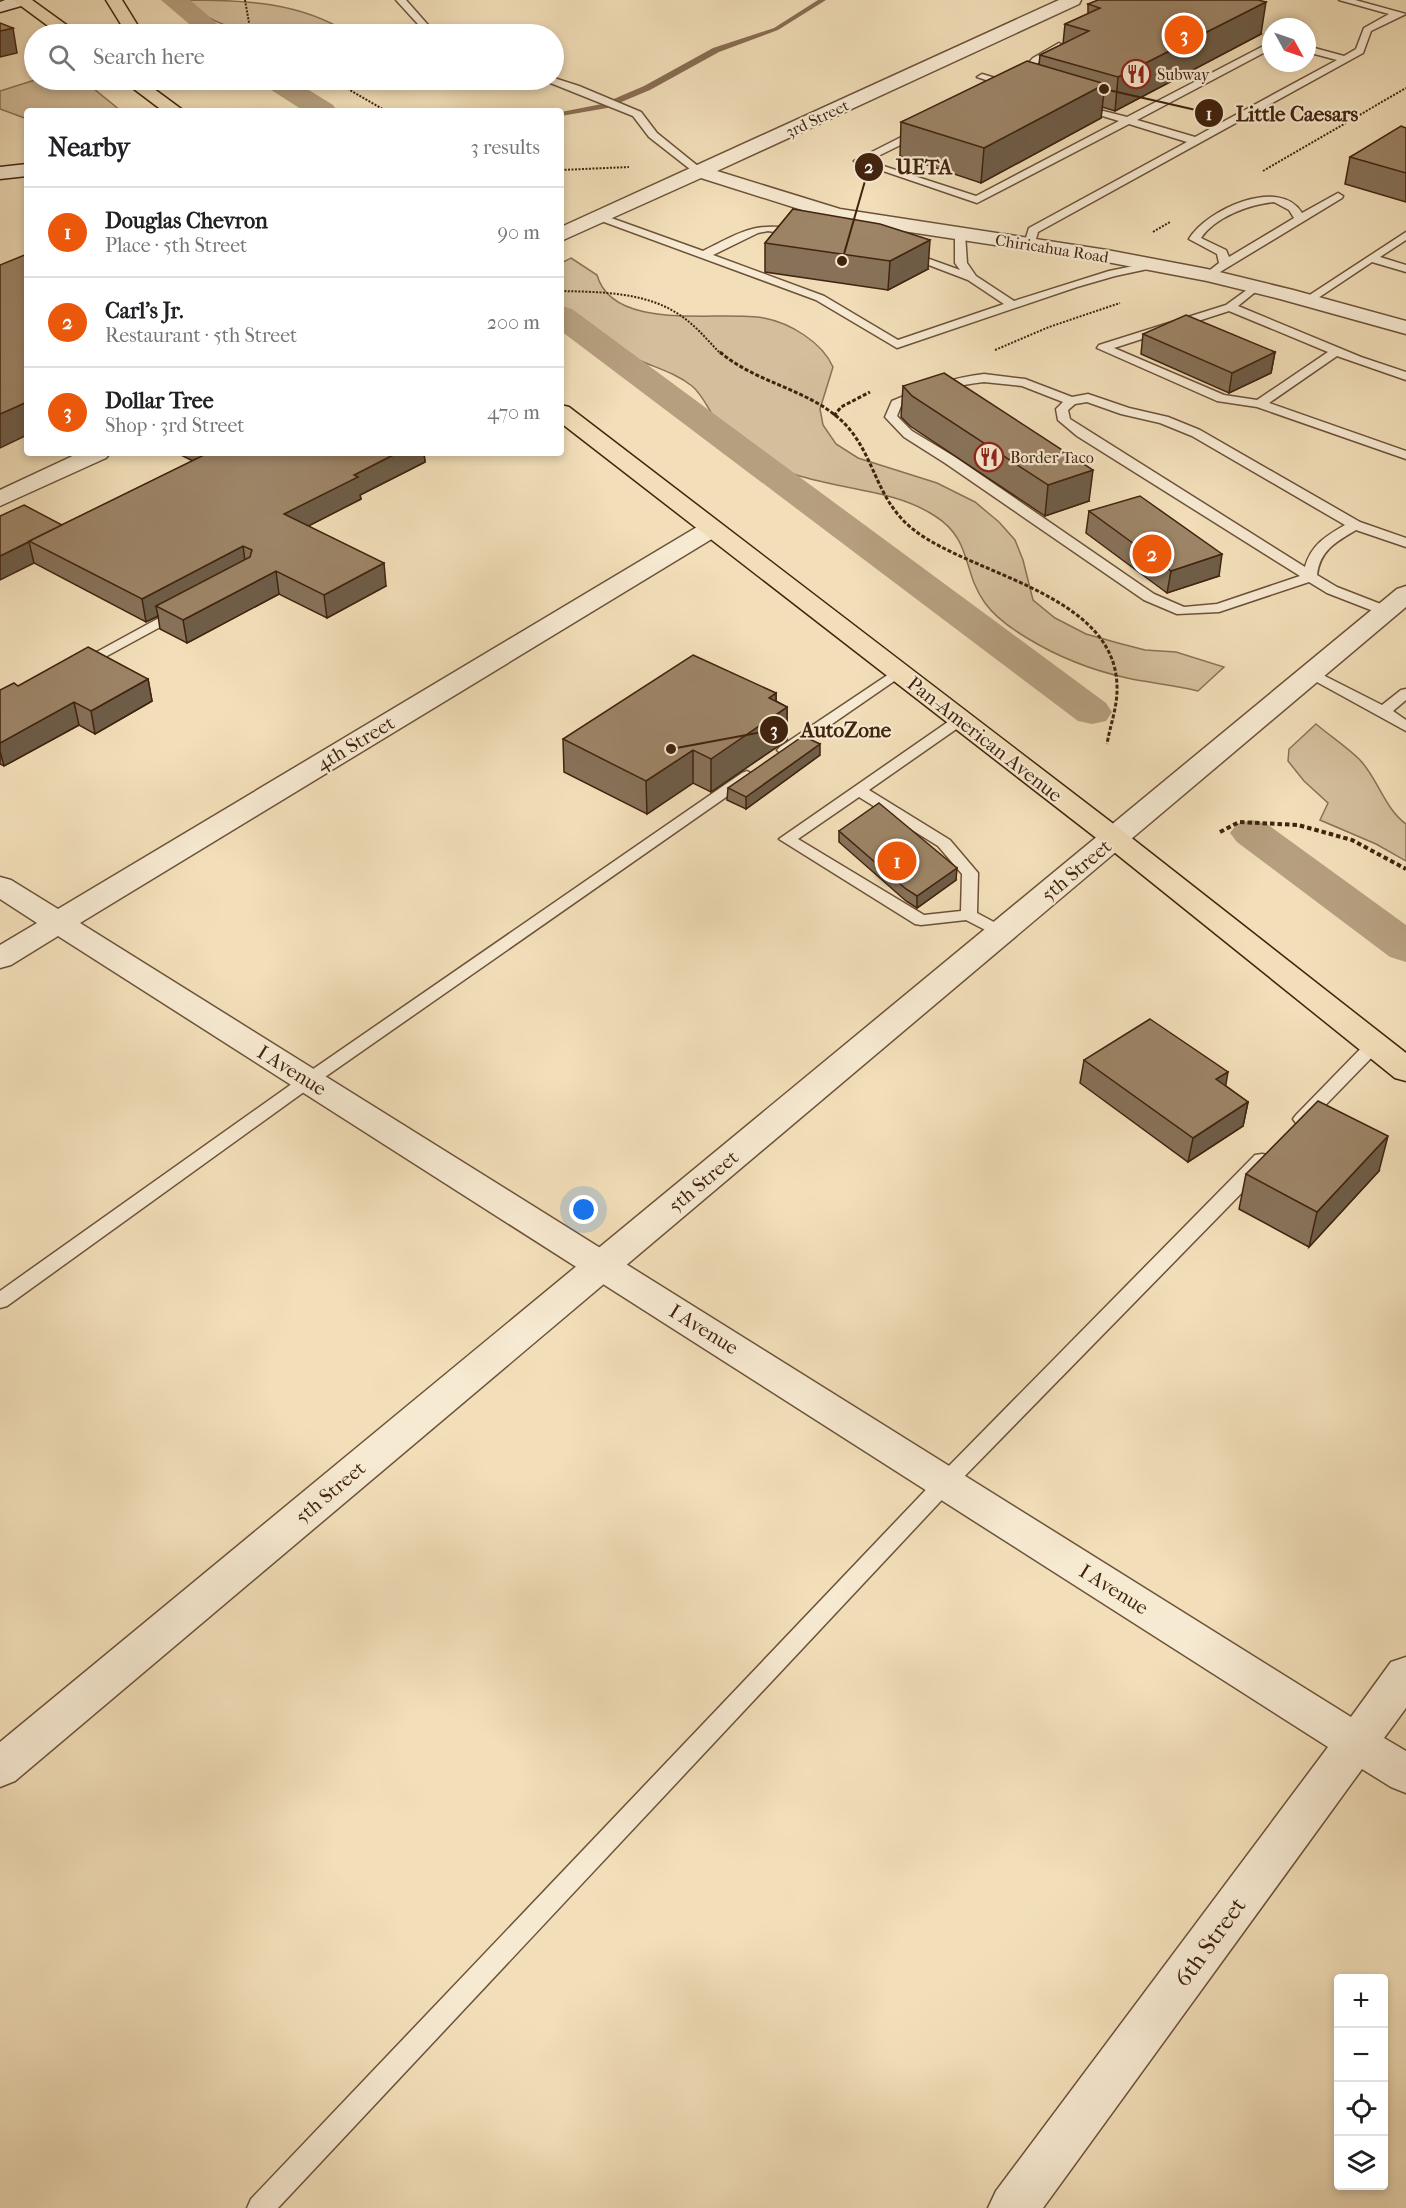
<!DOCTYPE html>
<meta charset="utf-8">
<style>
:root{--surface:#fff;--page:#f2f2f2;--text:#202124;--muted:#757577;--line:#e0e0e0;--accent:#ea580c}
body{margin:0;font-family:"IM FELL French Canon",serif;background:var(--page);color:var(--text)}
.controls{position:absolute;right:18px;bottom:18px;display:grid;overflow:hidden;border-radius:6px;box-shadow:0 3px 9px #0003}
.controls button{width:54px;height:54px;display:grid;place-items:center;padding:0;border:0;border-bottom:2px solid var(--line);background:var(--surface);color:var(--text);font:30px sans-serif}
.compass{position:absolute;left:1262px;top:18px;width:54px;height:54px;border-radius:50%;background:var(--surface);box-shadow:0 3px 9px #0003;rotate:130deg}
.you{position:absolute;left:584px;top:1210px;width:21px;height:21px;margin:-15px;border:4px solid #fff;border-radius:50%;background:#1a73e8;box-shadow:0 0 0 9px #1a73e833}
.badge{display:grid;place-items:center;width:39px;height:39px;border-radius:50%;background:var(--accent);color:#fff;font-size:20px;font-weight:700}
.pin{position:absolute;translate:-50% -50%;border:3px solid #fff;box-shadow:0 2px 6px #0006}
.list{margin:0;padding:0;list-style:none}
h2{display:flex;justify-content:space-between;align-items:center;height:78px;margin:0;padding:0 24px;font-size:26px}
h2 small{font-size:20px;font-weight:400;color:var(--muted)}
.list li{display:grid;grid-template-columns:39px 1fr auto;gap:18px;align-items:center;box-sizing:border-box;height:90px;padding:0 24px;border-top:2px solid var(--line)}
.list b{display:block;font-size:22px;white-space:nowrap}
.list p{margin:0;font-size:20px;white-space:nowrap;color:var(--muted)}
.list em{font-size:20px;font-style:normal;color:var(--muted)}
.icon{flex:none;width:33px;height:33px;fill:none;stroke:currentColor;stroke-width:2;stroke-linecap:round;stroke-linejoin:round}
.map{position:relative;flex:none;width:1406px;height:2208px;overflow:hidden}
.search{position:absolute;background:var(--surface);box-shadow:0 3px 9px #0003;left:24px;top:24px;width:540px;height:66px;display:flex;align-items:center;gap:15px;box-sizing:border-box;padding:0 21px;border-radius:33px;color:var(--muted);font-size:22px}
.panel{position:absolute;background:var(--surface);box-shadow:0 3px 9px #0003;left:24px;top:108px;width:540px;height:348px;border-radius:6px}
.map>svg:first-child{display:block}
.green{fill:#d4bf9c;stroke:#8a7155;stroke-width:1.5}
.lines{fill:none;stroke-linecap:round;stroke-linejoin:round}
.stream{fill:#876d52;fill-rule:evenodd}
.canal{fill:#b69f7f;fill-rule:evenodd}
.service-casing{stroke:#6d5239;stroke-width:3}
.minor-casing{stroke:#6d5239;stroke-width:3}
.tertiary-casing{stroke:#6d5239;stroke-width:3}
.secondary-casing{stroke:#41230e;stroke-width:3}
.primary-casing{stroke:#41230e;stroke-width:3}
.path-far2{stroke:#41230e;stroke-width:2;stroke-dasharray:2 1.5;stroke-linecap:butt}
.path-far1{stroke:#41230e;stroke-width:3;stroke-dasharray:4 2;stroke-linecap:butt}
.path{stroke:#41230e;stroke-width:4;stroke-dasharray:4.5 3;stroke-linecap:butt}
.service{fill:#f7ead2;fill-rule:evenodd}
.minor{fill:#f7ead2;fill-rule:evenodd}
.tertiary{fill:#f7ead2;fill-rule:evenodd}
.secondary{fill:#f7ead2;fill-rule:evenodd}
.primary{fill:#f2dfb9;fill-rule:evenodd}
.wall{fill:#877259;stroke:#41230e;stroke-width:1.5}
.shaded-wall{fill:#6e5d48;stroke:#41230e;stroke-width:1.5}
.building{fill:#9d8567;stroke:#41230e;stroke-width:1.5}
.labels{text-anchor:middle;stroke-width:4.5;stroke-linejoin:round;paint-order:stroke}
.far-poi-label{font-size:16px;fill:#41230e;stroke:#f7ead2;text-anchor:start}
.far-street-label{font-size:16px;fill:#41230e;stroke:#f7ead2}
.street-label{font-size:20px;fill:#41230e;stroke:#f7ead2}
.near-street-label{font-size:24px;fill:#41230e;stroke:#f7ead2}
.leader{fill:none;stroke:#41230e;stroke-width:2}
.callout-dot{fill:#41230e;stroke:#f7ead2;stroke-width:2}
.mark-label{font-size:18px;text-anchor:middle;font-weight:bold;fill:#fff}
.callout-label{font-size:21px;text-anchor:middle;font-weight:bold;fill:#41230e;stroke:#f7ead2;stroke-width:4.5;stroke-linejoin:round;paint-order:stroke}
</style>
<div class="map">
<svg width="1406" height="2208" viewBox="0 0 1406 2208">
<rect width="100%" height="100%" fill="#f2dfb9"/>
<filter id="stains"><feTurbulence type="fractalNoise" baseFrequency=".00333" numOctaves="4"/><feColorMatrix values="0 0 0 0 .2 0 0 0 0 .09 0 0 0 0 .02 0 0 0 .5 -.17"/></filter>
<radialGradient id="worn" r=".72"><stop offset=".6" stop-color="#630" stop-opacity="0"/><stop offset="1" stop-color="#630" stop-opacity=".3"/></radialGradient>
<!-- green -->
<path class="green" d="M 188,0 C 245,0 301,2 350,34 C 300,35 223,43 188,0 Z
M 35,80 L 83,80 L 121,111 L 27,111 L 27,119 L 0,109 L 0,91 Z
M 571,258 L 597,275 C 613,333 720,310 764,318 C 790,323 822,342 833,367 L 820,409 L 823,425 L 836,444 L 858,458 L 937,483 L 975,502 L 999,522 L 1015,540 L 1023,560 L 1033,600 L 1055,618 L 1086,634 L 1118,643 L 1145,650 L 1176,652 L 1224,667 L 1198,691 C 1175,685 1150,683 1127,678 C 1091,670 1058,657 1027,638 C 1012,629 995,617 985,603 C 962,572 973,540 935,516 C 892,488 835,490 788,472 C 763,462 736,443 718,423 C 709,411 703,395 692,386 C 678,375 663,370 648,364 C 617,351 582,334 561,308 L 561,263 Z
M 1316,724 C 1330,736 1347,747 1360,760 C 1378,779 1385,809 1406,824 L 1406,861 L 1376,844 L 1320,820 L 1328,803 L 1304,781 L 1288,761 L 1289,749 Z"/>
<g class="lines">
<!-- stream -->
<path class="stream" d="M 818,0 L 826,0 L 778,30 L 719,52 L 650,90 L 607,108 L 561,116 L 561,112 L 602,104 L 644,86 L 713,48 L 774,28 Z"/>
<!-- canal -->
<path class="canal" d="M 161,0 L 190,0 L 229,34 L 201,34 Z
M 262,80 L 293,80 L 333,105 L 337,111 L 304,111 L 265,86 Z
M 561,306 L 572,309 L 1106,703 L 1112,712 L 1106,721 L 1092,724 L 1078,721 L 561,331 Z
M 1252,820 L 1267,824 L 1406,925 L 1406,962 L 1390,957 L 1237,842 L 1230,833 L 1237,824 Z"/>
<!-- service casing -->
<g class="service-casing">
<path id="service" d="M 396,0 L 406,0 L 436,34 L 427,34 Z
M 1339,0 L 1355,0 L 1406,14 L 1371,31 L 1363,53 L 1038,232 L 1034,246 L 1030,247 L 1024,244 L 1029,228 L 1187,142 L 1129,124 L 977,203 L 854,161 L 919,128 L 927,128 L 927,132 L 868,161 L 976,196 L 1119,121 L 1076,108 L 1076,104 L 1127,117 L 1271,42 L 1271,49 L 1137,120 L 1195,137 L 1337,60 L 1307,52 L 1307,46 L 1344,56 L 1356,49 L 1364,28 L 1389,14 Z
M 1059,43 L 1064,46 L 1062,48 L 1039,62 L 1016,84 L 1016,88 L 1010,88 L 977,77 L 982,74 L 1012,83 L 1013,79 L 1033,58 Z
M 554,78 L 579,86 L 641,112 L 657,133 L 704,171 L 695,173 L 649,137 L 633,116 L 543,80 Z
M 1338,193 L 1343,196 L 1342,198 L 1220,272 L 1216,273 L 1210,270 L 1219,263 L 1217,254 L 1189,239 C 1206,210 1280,176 1302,213 ZM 1274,202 L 1289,210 L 1294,218 L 1229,257 L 1226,250 L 1201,238 C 1215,217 1250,204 1274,202 Z
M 600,214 L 703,251 C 743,231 757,220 804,231 L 804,235 L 800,236 L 768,231 L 758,233 L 713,255 L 824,296 L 898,340 L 1004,304 L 968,280 L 900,254 L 906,251 L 910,252 L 960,270 L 955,263 L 955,232 L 959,231 L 965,234 L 967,263 L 976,276 L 1014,301 L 1109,271 L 1153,262 L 1159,265 L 1157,267 L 1115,276 L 1077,287 L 897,348 L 816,300 L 596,219 L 596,215 Z
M 1406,232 L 1406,240 L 1380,257 L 1406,265 L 1406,272 L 1372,262 L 1312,302 L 1308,303 L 1302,300 Z
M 1255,284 L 1259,285 L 1259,289 L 1238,306 L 1361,357 L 1406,372 L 1406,380 L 1337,356 L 1269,403 L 1406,451 L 1406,459 L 1257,407 L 1217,401 L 1097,348 L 1099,345 L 1226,305 ZM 1229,311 L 1328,352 L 1257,400 L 1224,395 L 1114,348 Z
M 984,374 L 1025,379 L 1072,397 L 1088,394 L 1129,408 L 1168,417 L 1200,430 L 1360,522 L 1406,538 L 1406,547 L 1356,530 C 1336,542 1320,550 1317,575 L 1337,587 L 1391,608 L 1393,611 L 1386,615 L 1381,614 L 1327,593 L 1309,582 L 1219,612 L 1177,614 L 1144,600 L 945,463 L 904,437 L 885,417 L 892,401 C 922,388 951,378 984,374 ZM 984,382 L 1022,386 L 1063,402 L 1056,409 L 1058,420 L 1077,436 L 1300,576 L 1217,604 L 1184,607 L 1154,594 L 955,457 L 912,431 L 897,416 L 901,406 C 929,394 954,385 984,382 ZM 1087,402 L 1121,414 L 1160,423 L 1192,436 L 1345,525 C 1326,536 1311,545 1305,567 L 1070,419 L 1068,410 L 1075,404 Z
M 181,606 L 188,610 L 186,613 L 83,669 L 73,669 L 71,666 Z
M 898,668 L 905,672 L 903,675 L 790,753 L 780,753 L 777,750 L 780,747 Z
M 1311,669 L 1382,705 L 1401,690 L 1406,689 L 1406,700 L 1393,711 L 1406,720 L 1406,731 L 1306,676 L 1304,673 L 1306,670 Z
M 960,716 L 967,720 L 965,723 L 869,790 L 950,840 L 978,873 L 977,913 L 1007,929 L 1009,933 L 1007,937 L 1001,938 L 966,920 L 921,925 L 915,924 L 779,839 L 955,717 ZM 859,797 L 938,846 L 962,874 L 961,911 L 924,915 L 798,839 Z
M 747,771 L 755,776 L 752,779 L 315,1084 L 7,1306 L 0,1308 L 0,1291 L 303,1076 L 742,773 Z
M 1374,1039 L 1380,1041 L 1383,1045 L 1380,1049 L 1308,1123 L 1302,1125 L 1296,1123 L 1293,1119 L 1296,1115 L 1368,1041 Z
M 1262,1154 L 1269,1155 L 1271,1160 L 1269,1165 L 953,1488 L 278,2208 L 247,2208 L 251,2199 L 939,1476 L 1255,1155 Z"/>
</g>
<!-- minor casing -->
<g class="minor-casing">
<path id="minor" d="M 1059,0 L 1081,0 L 1079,4 L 717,171 L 840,209 L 1107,250 L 1207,269 L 1293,290 L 1406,321 L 1406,334 L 1280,299 L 1207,281 L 1107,262 L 837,221 L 701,178 L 561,241 L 561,227 Z
M 79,453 L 110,453 L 106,458 L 0,506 L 0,490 Z
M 711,522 L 720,524 L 723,529 L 720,534 L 80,923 L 1351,1717 L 1391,1662 L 1406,1657 L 1406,1708 L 1384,1738 L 1406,1751 L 1406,1793 L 1391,1787 L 1362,1769 L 1043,2208 L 988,2208 L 996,2191 L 1328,1747 L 58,936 L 11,965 L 0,968 L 0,945 L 37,923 L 0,899 L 0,877 L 11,880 L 58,909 L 702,524 Z"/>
</g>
<!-- tertiary casing -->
<g class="tertiary-casing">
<path id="tertiary" d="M 1406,586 L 1406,607 L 15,1781 L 0,1787 L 0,1742 L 1397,589 Z"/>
</g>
<!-- secondary casing -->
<g class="secondary-casing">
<path id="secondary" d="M 5,0 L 30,0 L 28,4 L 0,12 L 0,2 Z
M 27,164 L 27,176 L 0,179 L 0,167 Z"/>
</g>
<!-- primary casing -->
<g class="primary-casing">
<path id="primary" d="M 13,0 L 32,0 L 79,34 L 59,34 Z
M 106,0 L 122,0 L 143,34 L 127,34 Z
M 122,80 L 142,80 L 184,111 L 163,111 Z
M 561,405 L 569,407 L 1124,832 L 1406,1053 L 1406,1081 L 1395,1078 L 1104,844 L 561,423 Z"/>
</g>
<!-- path-far2 -->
<path class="path-far2" d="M 245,0 L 251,34
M 317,80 L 348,89 L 386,111
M 561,170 L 629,167
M 1263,171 L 1406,88
M 1153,232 L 1170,222
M 561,291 C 602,292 650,292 684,318 C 698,328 709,342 721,354
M 995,350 L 1049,327 L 1120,303"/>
<!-- path-far1 -->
<path class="path-far1" d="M 720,352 C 756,383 808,389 842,421 C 876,454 874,499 914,530 C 973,576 1119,594 1117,690 C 1117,708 1110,726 1107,744
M 834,416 L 841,407 L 870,392"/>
<!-- path -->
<path class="path" d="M 1220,832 L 1239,822 L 1298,825 L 1352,840 L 1406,869"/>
<!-- service -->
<use href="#service" class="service"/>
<!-- minor -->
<use href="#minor" class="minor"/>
<!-- tertiary -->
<use href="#tertiary" class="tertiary"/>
<!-- secondary -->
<use href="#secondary" class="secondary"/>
<!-- primary -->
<use href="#primary" class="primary"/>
</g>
<!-- wall -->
<path class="wall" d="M 1088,4 L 1261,34 L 1115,111 L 1102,107 L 1101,118 L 981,183 L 900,156 L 901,122 L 1039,65 L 1040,55 L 1063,44 L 1065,24 L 1088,14 Z
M 1406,128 L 1406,202 L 1345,184 L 1350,157 Z
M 793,209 L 928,269 L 888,290 L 765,272 L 765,243 Z
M 1143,334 L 1275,352 L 1271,373 L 1229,393 L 1141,354 Z
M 903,386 L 1089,501 L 1045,516 L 910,426 L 901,417 Z
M 177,453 L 424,453 L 425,462 L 360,495 L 361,499 L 308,526 L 386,586 L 327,618 L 279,594 L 187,643 L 160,629 L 158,616 L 146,622 L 34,563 L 0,516 L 62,525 L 193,461 Z
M 1089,511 L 1219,576 L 1167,593 L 1086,533 Z
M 148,679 L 152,701 L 95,734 L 79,725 L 4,766 L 0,764 L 0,690 L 18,686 Z
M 776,693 L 776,701 L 787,707 L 787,740 L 711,792 L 693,783 L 647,814 L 564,772 L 563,739 Z
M 820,755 L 746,809 L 727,800 L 728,788 Z
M 839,831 L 956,880 L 917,908 L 906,901 L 839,842 Z
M 1084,1060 L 1226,1086 L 1248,1102 L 1243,1126 L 1188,1162 L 1080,1083 Z
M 1379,1171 L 1309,1247 L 1239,1209 L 1246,1174 Z"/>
<!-- shaded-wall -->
<path class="shaded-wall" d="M 1266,2 L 1261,34 L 1115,111 L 1118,77 Z
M 13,28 L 17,53 L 0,57 L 0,31 Z
M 1105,84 L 1101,118 L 981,183 L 984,148 Z
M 930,240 L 928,269 L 888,290 L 890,261 Z
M 1275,352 L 1271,373 L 1229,393 L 1232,373 Z
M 27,402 L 27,435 L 0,448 L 0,414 Z
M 397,453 L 424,453 L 425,462 L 360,495 L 361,499 L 287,537 L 284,514 L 354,475 Z
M 1093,470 L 1089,501 L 1045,516 L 1048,485 Z
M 29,542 L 34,563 L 0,580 L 0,556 Z
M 243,546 L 246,569 L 156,606 L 158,616 L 146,622 L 142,599 Z
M 1222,554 L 1219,576 L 1167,593 L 1171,571 Z
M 384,563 L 386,586 L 327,618 L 324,595 Z
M 276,571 L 279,594 L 187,643 L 183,620 Z
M 148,679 L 152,701 L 95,734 L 91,711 Z
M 776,693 L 776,715 L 787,707 L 787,740 L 711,792 L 711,759 L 769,698 Z
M 74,702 L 79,725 L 4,766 L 0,751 L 0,743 Z
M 820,744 L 820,755 L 746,809 L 746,797 Z
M 693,750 L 693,783 L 647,814 L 646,781 Z
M 957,868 L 956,880 L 917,908 L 917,896 Z
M 1228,1072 L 1224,1096 L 1216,1079 Z
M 1248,1102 L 1243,1126 L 1188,1162 L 1193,1138 Z
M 1388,1136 L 1379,1171 L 1309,1247 L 1317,1212 Z"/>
<!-- building -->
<path class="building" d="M 1098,0 L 1258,0 L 1266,2 L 1118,77 L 1040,55 L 1089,31 L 1065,24 L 1100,8 L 1088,4 Z
M 0,23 L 13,28 L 0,31 Z
M 1027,61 L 1105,84 L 984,148 L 901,122 Z
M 1401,126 L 1406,128 L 1406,173 L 1350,157 Z
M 793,209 L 880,224 L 930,240 L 890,261 L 765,243 Z
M 27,254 L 27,402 L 0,414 L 0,265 Z
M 1186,315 L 1275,352 L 1232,373 L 1143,334 Z
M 944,373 L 1093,470 L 1048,485 L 912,396 L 903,386 Z
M 208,453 L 397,453 L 354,475 L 358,477 L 284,514 L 384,563 L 324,595 L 276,571 L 183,620 L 156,606 L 250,557 L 252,550 L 243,546 L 142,599 L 29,541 Z
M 1140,496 L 1222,554 L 1171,571 L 1089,511 Z
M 24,505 L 62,525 L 0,556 L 0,516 Z
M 88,647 L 148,679 L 91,711 L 74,702 L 0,743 L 0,690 L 14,683 L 18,686 Z
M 693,655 L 776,693 L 769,698 L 787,707 L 711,759 L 693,750 L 646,781 L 563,739 Z
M 803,736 L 820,744 L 746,797 L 728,788 Z
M 879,803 L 957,868 L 917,896 L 906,889 L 839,831 Z
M 1150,1019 L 1228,1072 L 1216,1079 L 1248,1102 L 1193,1138 L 1084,1060 Z
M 1318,1101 L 1388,1136 L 1317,1212 L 1246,1174 Z"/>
<!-- icons -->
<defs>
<g id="restaurant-ring" transform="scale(1.5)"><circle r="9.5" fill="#f7ead2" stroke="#8f2418" stroke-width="1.5"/><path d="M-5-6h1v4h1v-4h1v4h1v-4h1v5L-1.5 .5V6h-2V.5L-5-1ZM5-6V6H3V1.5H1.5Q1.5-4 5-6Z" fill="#8f2418"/></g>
</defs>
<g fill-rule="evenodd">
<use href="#restaurant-ring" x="1136" y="74"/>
<use href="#restaurant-ring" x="989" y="457"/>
</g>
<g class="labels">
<!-- far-poi labels -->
<g class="far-poi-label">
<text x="1157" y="80">Subway</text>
<text x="1010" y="463">Border Taco</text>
</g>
<!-- far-street labels -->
<g class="far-street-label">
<text transform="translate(817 118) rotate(-25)" y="6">3rd Street</text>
<text transform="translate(1052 248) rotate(9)" y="6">Chiricahua Road</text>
</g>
<!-- street labels -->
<g class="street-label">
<text transform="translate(985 739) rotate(38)" y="7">Pan-American Avenue</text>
<text transform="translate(355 743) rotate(-31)" y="7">4th Street</text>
<text transform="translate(1076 870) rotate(-40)" y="7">5th Street</text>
<text transform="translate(292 1070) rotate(32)" y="7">I Avenue</text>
<text transform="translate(703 1181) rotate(-40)" y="7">5th Street</text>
<text transform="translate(704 1329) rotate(32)" y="7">I Avenue</text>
<text transform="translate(330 1492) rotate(-40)" y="7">5th Street</text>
<text transform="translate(1114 1589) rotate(32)" y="7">I Avenue</text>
</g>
<!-- near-street labels -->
<g class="near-street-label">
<text transform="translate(1210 1942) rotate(-54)" y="8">6th Street</text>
</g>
</g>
<!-- callouts -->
<path class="leader" d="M1104 89L1209 113M842 261L869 167M671 749L774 730"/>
<g class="callout-dot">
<circle cx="1104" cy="89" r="6"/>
<circle cx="842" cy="261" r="6"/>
<circle cx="671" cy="749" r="6"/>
<circle cx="1209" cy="113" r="15"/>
<circle cx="869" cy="167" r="15"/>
<circle cx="774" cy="730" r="15"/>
</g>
<g class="mark-label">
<text x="1209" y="120">1</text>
<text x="869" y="173">2</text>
<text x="774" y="736">3</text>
</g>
<g class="callout-label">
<text x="1297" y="121">Little Caesars</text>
<text x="924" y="174">UETA</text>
<text x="846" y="737">AutoZone</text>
</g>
<rect width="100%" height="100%" filter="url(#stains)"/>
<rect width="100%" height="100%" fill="url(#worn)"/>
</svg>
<div class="controls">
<button>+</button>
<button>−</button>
<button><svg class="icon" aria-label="locate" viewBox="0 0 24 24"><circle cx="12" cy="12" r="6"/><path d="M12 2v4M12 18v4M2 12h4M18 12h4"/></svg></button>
<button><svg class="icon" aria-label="layers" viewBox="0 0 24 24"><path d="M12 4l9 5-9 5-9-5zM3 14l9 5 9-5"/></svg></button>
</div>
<svg class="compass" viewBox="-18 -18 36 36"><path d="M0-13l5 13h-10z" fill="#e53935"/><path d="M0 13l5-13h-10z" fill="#757577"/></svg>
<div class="you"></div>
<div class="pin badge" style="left:897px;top:861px">1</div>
<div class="pin badge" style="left:1152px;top:554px">2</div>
<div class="pin badge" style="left:1184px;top:35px">3</div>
<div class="search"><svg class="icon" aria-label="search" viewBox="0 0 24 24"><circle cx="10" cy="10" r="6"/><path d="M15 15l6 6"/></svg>Search here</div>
<section class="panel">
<h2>Nearby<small>3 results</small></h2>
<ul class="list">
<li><span class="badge">1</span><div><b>Douglas Chevron</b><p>Place · 5th Street</p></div><em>90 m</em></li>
<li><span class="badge">2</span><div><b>Carl's Jr.</b><p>Restaurant · 5th Street</p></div><em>200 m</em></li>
<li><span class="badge">3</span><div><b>Dollar Tree</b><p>Shop · 3rd Street</p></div><em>470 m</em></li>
</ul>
</section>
</div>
